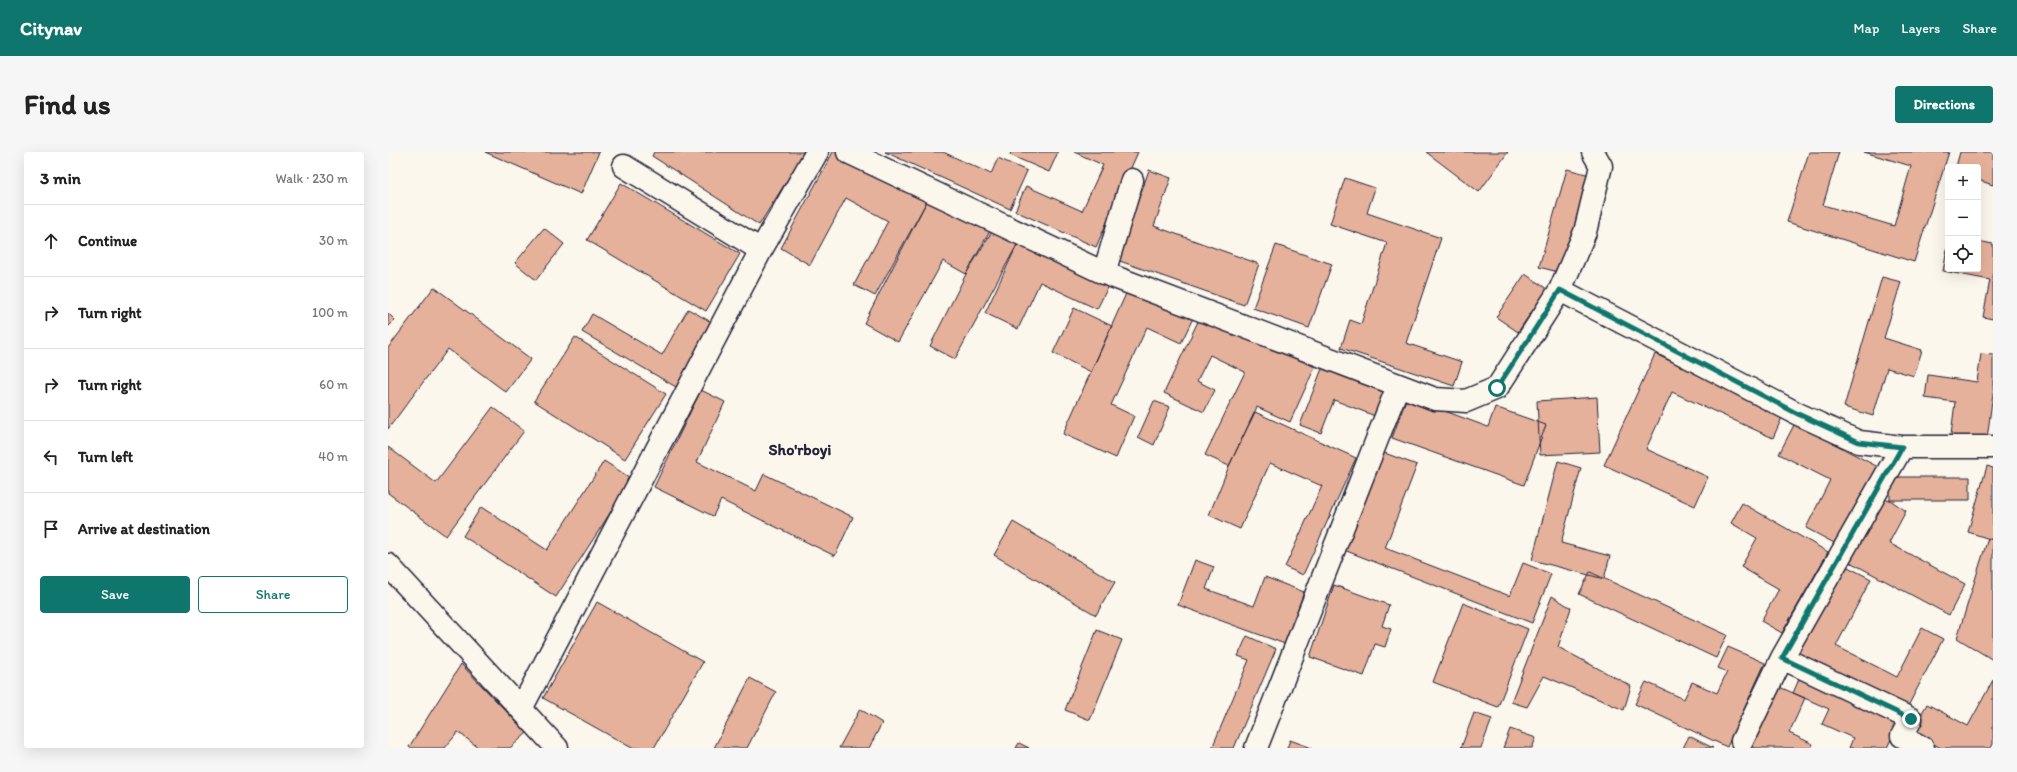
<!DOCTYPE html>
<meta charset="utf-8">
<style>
:root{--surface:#fff;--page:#f6f6f6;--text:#222;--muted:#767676;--line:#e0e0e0;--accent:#0f766e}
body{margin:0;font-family:Itim,sans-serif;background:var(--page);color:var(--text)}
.controls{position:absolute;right:12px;top:12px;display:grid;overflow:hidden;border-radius:4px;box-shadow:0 4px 16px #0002}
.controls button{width:36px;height:36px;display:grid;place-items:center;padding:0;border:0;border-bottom:1px solid var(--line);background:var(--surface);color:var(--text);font:20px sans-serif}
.stop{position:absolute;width:12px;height:12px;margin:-9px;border:3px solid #0f766e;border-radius:50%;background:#fff}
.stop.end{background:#0f766e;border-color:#fff;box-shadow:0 1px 4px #0008}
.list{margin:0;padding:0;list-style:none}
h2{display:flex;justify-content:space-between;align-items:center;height:52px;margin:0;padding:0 16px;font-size:17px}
h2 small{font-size:13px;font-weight:400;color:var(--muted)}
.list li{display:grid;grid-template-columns:26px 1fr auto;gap:12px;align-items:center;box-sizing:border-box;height:72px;padding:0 16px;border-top:1px solid var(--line)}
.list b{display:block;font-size:15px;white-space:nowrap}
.list em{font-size:13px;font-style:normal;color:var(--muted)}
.actions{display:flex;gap:8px;padding:12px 16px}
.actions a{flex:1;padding:9px 0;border:1px solid var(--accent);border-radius:4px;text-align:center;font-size:14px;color:var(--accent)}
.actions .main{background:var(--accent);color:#fff}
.icon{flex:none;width:22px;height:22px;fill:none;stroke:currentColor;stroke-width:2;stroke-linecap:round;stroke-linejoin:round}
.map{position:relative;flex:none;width:1605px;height:596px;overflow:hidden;border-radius:4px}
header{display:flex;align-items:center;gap:24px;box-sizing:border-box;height:56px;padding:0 20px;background:var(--accent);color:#fff}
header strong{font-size:19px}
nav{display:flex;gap:22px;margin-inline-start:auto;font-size:14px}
.intro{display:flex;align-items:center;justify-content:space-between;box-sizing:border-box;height:96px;padding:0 24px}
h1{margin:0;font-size:28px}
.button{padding:10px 18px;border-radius:4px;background:var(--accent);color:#fff;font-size:14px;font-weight:700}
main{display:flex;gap:24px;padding:0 24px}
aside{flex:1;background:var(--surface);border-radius:4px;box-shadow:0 4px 16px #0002}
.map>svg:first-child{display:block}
.building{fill:#e6b19a;stroke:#22223b}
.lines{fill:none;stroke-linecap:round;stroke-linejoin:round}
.minor-casing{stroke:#22223b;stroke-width:25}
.minor{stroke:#fbf7ec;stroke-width:22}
.route{stroke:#0f766e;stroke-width:5}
.labels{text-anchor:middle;stroke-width:3;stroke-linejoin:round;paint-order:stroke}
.quarter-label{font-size:16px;font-weight:bold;fill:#22223b;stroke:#fbf7ec}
</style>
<header>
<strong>Citynav</strong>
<nav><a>Map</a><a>Layers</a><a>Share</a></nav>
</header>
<div class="intro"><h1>Find us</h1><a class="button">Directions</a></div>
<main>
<aside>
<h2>3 min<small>Walk · 230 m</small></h2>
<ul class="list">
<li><svg class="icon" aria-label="ahead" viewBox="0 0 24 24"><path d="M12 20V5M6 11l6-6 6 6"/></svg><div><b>Continue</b></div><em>30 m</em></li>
<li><svg class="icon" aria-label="right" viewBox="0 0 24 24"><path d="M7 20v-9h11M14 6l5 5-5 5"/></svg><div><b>Turn right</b></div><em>100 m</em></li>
<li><svg class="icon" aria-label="right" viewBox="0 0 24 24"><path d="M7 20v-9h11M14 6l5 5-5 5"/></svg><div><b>Turn right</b></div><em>60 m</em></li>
<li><svg class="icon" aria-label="left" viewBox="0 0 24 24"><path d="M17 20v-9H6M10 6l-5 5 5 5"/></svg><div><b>Turn left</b></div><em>40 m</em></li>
<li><svg class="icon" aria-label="arrive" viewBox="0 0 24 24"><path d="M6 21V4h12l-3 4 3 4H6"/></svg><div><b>Arrive at destination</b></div></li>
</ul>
<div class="actions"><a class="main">Save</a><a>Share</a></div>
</aside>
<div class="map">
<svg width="1605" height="596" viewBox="0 0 1605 596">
<rect width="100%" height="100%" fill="#fbf7ec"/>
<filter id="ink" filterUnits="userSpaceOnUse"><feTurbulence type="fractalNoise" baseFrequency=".025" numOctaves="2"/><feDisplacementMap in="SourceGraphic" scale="8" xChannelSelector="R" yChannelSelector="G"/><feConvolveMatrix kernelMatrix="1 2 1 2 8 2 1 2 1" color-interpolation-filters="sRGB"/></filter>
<g filter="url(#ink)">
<!-- building -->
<path class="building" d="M 97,0 L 211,0 L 193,42 Z
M 266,0 L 417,0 L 371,73 L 264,4 Z
M 445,0 L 450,0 L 539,49 L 487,144 L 466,133 L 500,69 L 458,46 L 422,113 L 393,96 Z
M 497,0 L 555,0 L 603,22 L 610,6 L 639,19 L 622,57 Z
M 623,0 L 670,0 L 661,20 L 622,3 Z
M 686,0 L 750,0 L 708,95 L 627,59 L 638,34 L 694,59 L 715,13 Z
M 1038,0 L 1120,0 L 1091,40 Z
M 1421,0 L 1451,0 L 1435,53 L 1506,74 L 1523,14 L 1476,0 L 1561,0 L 1526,110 L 1399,70 Z
M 1572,0 L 1605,0 L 1605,33 L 1590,28 L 1590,15 L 1568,15 Z
M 1179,17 L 1202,23 L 1174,121 L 1151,115 Z
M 761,18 L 783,26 L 766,74 L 871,112 L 856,153 L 729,108 Z
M 957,26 L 987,36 L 979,61 L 1053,86 L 1018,191 L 1074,210 L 1066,234 L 953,196 L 962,168 L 973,172 L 999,91 L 942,72 Z
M 233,31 L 352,102 L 318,159 L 199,88 Z
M 539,49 L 603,77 L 578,122 L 555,109 L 510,190 L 476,171 Z
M 156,76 L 176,92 L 148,128 L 127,111 Z
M 606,76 L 631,89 L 567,207 L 542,194 L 578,122 Z
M 631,89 L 721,133 L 709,157 L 652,130 L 630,177 L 597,161 Z
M 1590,89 L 1605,92 L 1605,167 L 1595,165 L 1602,128 L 1555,119 L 1560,92 L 1560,117 L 1590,117 Z
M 888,93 L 944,112 L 921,176 L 865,156 Z
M 1137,122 L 1159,137 L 1130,180 L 1108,165 Z
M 1494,125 L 1513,130 L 1496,186 L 1534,198 L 1526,224 L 1499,216 L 1485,264 L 1456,255 Z
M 46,135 L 143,207 L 118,240 L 60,197 L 0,277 L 0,196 Z
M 741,135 L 806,164 L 793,191 L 759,175 L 723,253 L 746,264 L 728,306 L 675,282 Z
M 686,156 L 724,174 L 703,220 L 665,201 Z
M 300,157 L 325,171 L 288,235 L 194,180 L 204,162 L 274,203 Z
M 0,161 L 7,168 L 0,175 Z
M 814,161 L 927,215 L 902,270 L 869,255 L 841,314 L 817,303 L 857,220 L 822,203 L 809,229 L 827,238 L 816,260 L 776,241 Z
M 187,185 L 278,242 L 237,307 L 146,249 Z
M 1267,202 L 1396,261 L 1385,286 L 1284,240 L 1258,297 L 1320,325 L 1307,354 L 1216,313 Z
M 1593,202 L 1605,203 L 1605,241 L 1599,287 L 1563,283 L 1567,250 L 1537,246 L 1540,223 L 1589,230 Z
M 935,214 L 998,238 L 987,264 L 946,248 L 933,281 L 912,273 Z
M 313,238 L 337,250 L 309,310 L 368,339 L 376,322 L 465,365 L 447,404 L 333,348 L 325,364 L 266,335 Z
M 1019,245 L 1100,275 L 1107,255 L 1158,273 L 1136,333 L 1004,286 Z
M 1209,245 L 1212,300 L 1152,303 L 1149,249 Z
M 766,249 L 782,255 L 766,293 L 750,285 Z
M 105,255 L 136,279 L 58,384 L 0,341 L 0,295 L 48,331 Z
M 867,260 L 968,306 L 915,423 L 897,415 L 934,334 L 882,311 L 852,377 L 821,363 L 841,314 Z
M 1407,271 L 1490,315 L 1450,393 L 1418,376 L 1442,328 L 1391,302 Z
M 994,300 L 1029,313 L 997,396 L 1122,444 L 1135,411 L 1163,422 L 1144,471 L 956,398 Z
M 216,309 L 244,327 L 168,445 L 75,384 L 93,355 L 159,398 Z
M 1170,309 L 1193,316 L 1173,391 L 1222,404 L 1216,427 L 1144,408 Z
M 1599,314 L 1605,316 L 1605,388 L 1580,380 Z
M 1502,325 L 1582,325 L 1582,348 L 1502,348 Z
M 1494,346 L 1502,348 L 1518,359 L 1501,391 L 1577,432 L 1561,463 L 1460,409 Z
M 1354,351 L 1440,400 L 1394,481 L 1373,469 L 1391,437 L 1353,415 L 1369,386 L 1343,371 Z
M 625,370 L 727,430 L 708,463 L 606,403 Z
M 1600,386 L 1605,388 L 1605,508 L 1569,486 Z
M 807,408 L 826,415 L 818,437 L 866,454 L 877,425 L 916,440 L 897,492 L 790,453 Z
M 1452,411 L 1483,427 L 1448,494 L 1509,525 L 1534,476 L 1555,487 L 1518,558 L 1407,500 Z
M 1202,420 L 1339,483 L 1328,506 L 1191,442 Z
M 946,433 L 1001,453 L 994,474 L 1003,477 L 997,495 L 987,492 L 976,524 L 922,505 Z
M 1164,444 L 1183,456 L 1170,495 L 1243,534 L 1236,558 L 1156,524 L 1139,555 L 1123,550 Z
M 209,450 L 315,510 L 266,596 L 244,596 L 155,546 Z
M 1075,451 L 1140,477 L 1110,555 L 1045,530 Z
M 709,478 L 734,488 L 702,568 L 677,558 Z
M 859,484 L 888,497 L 846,596 L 824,596 L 861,508 L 850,504 Z
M 1340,495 L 1377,511 L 1339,595 L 1247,552 L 1258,530 L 1296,547 L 1304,530 L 1329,541 L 1339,520 L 1330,516 Z
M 73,512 L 139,581 L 122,596 L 91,596 L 70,580 L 57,596 L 23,596 L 21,595 Z
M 1412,525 L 1511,569 L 1499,596 L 1461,596 L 1465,586 L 1434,572 L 1441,557 L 1405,541 Z
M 362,526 L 388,540 L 359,596 L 326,596 Z
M 1605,528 L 1605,592 L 1603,596 L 1553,596 L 1523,580 L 1539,552 L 1580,574 Z
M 1389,534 L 1417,546 L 1401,581 L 1425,592 L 1423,596 L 1368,596 L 1363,594 Z
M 472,557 L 494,571 L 481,596 L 451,596 Z
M 1086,561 L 1104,567 L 1093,596 L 1073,596 Z
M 1122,577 L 1148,586 L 1144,596 L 1115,596 Z
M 1301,584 L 1325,596 L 1295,596 Z
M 902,588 L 924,596 L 899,596 Z
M 631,591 L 641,596 L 628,596 Z"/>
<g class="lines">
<!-- minor casing -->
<g class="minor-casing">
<path id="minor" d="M 460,0 L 716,121 L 1047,247 L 1078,249 L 1109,236 L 1172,138 L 1410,262 L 1471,290 L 1514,295 L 1605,295
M 236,14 L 373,98
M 716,121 L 744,28
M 1172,138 L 1197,80 L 1213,14 L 1205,0
M 1514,295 L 1394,506 L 1523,567 L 1514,584 L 1535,596
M 0,413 L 169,596
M 133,557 L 373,98 L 429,0
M 1354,589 L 1394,506
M 868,596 L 1010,234"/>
</g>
<!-- minor -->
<use href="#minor" class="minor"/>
</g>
</g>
<g class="lines" filter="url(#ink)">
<!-- route -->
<path class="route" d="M 1109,236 L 1172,138 L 1410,262 L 1471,290 L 1514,295 L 1394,506 L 1523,567"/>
</g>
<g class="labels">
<!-- quarter labels -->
<g class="quarter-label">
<text x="412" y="303">Sho'rboyi</text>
</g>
</g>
</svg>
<div class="controls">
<button>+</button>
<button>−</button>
<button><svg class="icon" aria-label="locate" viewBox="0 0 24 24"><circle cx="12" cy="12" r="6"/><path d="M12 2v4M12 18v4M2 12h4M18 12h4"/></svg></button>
</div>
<div class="stop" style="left:1109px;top:236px"></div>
<div class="stop end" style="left:1523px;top:567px"></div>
</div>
</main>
